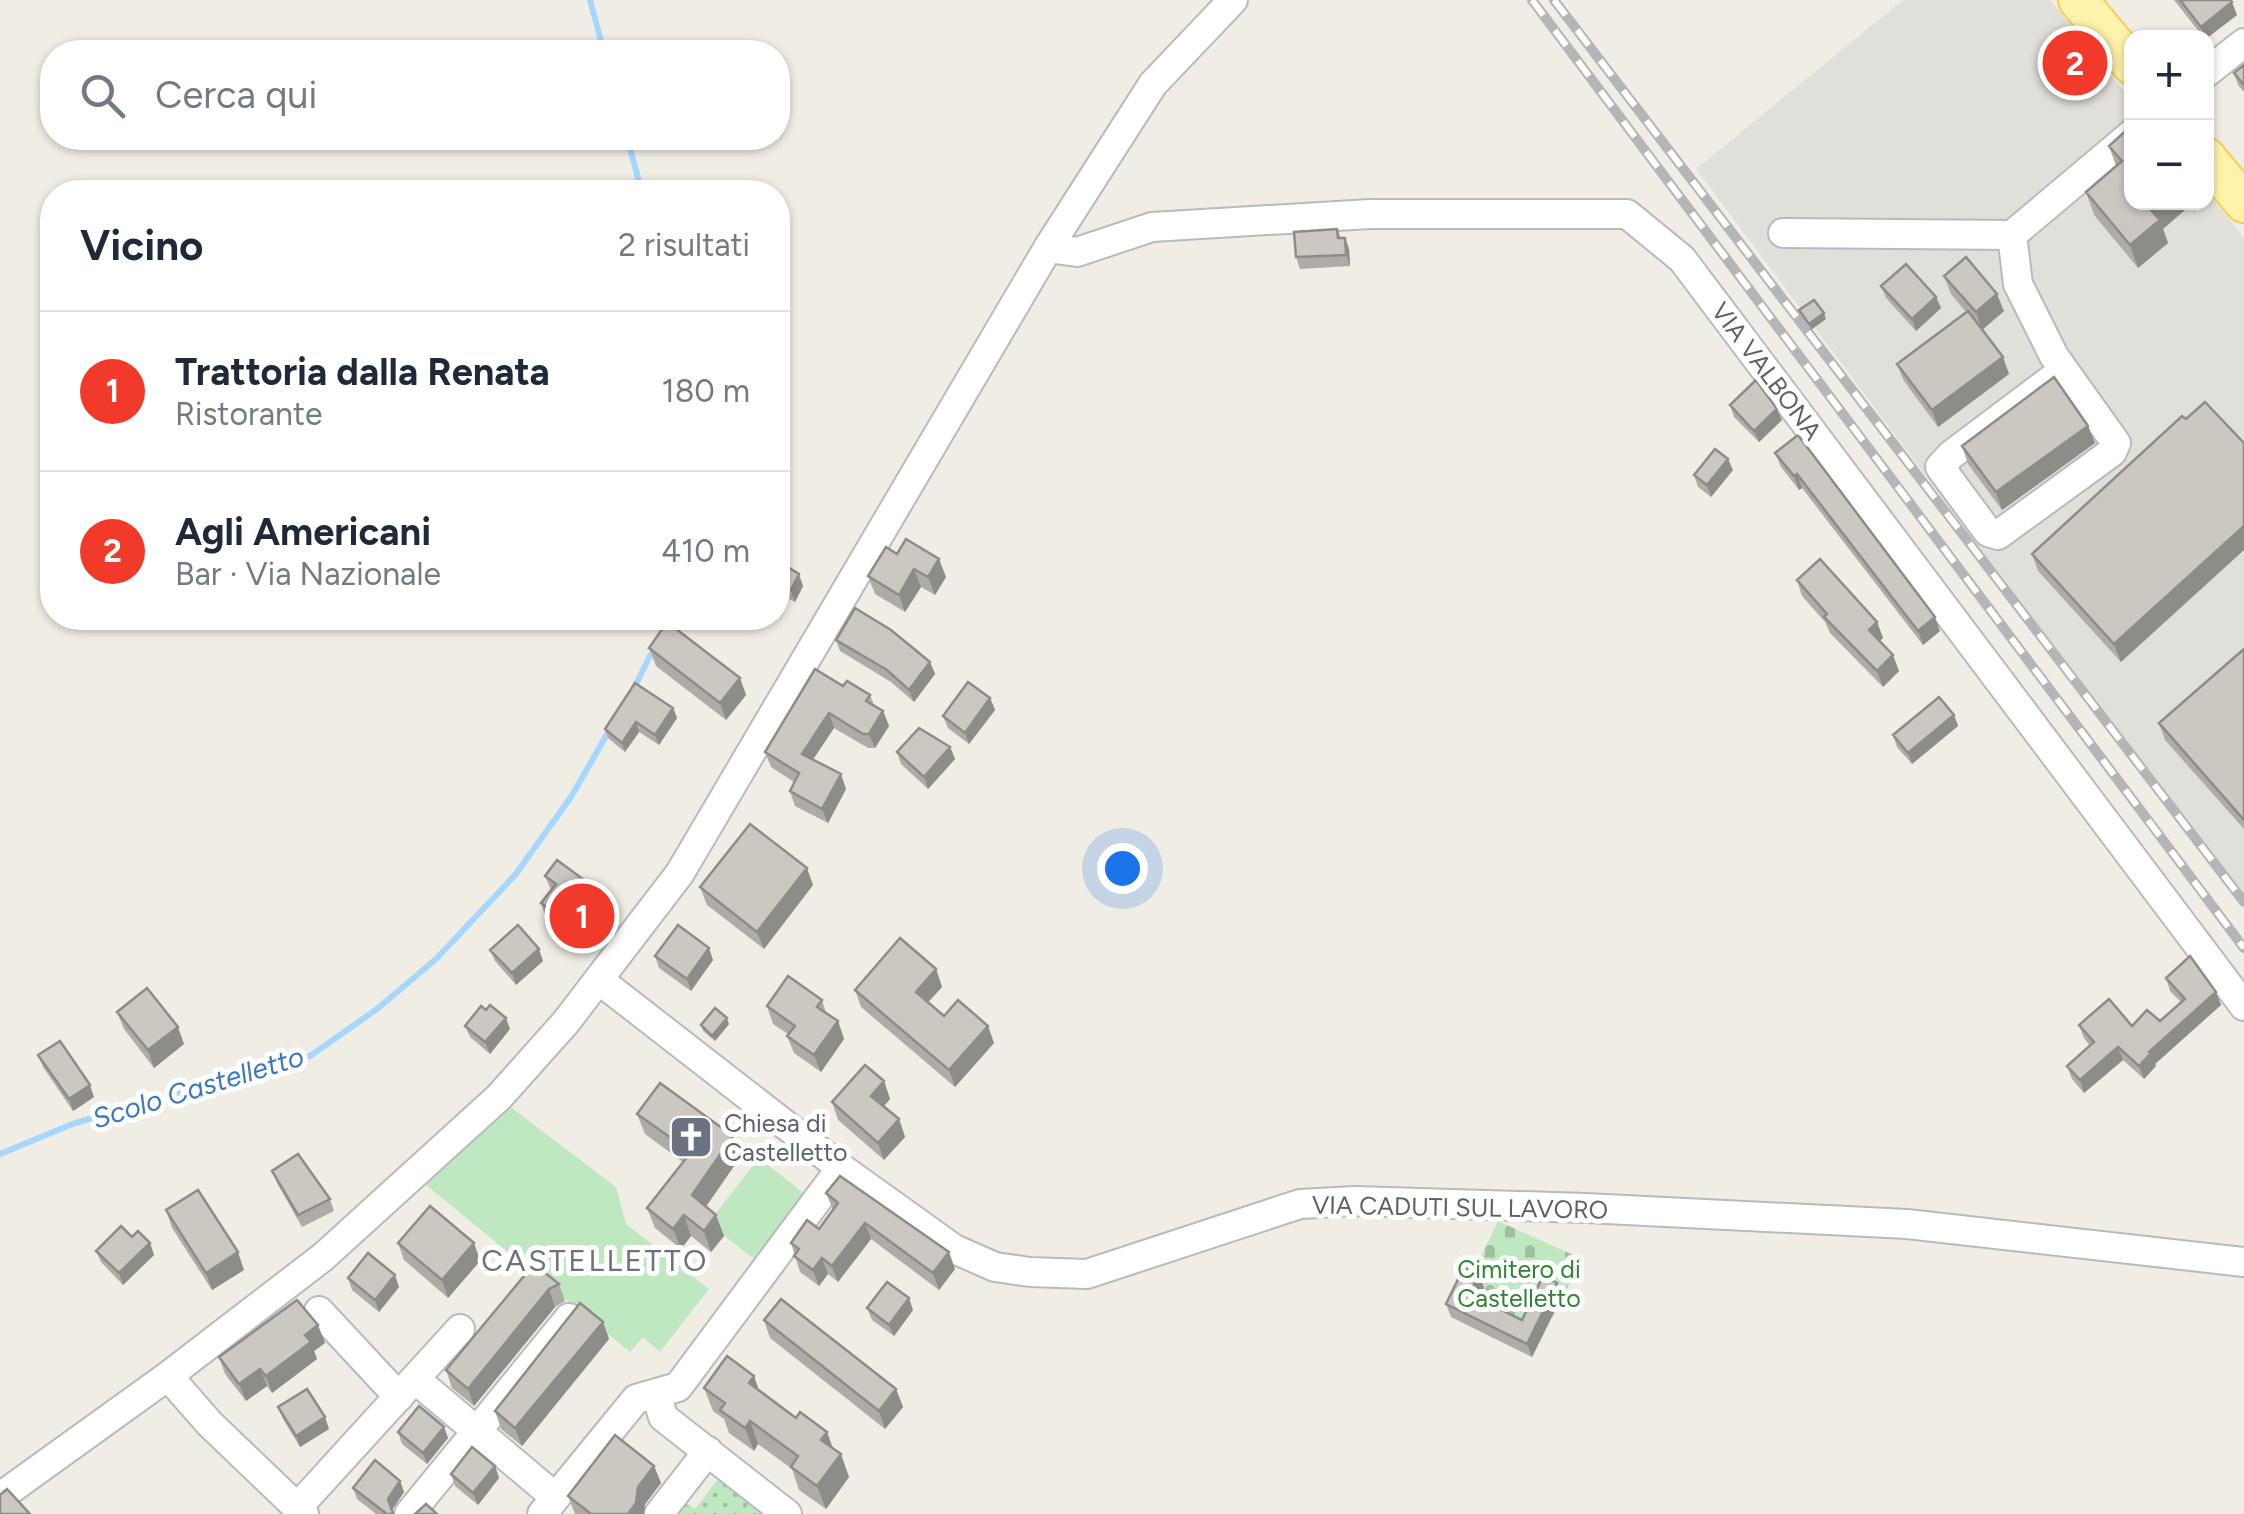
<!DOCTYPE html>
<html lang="it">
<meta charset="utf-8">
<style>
:root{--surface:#fff;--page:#f2f2f3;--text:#1f2937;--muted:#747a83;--line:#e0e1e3;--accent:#f13a29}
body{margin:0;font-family:Figtree,sans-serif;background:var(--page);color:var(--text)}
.controls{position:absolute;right:30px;top:30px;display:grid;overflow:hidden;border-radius:20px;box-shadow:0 2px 8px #0004}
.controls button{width:90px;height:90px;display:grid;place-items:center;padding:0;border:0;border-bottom:2px solid var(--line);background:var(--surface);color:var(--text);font:50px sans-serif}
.you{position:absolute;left:1122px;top:868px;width:35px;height:35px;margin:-25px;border:8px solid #fff;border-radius:50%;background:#1a73e8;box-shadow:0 0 0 15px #1a73e833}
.badge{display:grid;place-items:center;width:65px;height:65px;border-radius:50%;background:var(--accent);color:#fff;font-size:32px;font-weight:700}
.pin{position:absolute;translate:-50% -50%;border:5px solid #fff;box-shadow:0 2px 10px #0006}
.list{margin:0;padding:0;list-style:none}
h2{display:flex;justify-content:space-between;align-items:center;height:130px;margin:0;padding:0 40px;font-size:42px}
h2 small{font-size:32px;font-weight:400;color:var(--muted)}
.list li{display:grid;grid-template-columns:65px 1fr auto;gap:30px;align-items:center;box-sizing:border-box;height:160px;padding:0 40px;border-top:2px solid var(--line)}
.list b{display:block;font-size:38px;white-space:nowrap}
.list p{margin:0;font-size:32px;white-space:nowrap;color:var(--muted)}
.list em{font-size:32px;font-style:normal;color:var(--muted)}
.icon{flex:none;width:55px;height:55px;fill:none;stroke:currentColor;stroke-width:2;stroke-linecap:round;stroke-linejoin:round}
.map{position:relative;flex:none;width:2244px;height:1514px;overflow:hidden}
.search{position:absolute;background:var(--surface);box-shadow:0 2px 8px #0004;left:40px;top:40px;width:750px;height:110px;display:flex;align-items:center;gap:25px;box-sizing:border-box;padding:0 35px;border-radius:40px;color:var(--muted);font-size:38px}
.panel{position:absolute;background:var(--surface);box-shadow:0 2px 8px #0004;left:40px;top:180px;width:750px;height:450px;border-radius:40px}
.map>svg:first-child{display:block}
.industrial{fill:#e0dfd9}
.grass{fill:url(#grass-dots)}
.cemetery{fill:url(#cemetery-stones)}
.garden{fill:#c0e8c0}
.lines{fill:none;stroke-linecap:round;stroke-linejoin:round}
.stream{stroke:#a5d7ff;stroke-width:6}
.minor-casing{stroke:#b7babf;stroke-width:32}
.major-casing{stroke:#f8cc55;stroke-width:42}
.minor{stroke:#fff;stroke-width:28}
.major{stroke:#fff2aa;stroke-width:38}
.rail-casing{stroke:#b4b5b6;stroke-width:10}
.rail{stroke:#fff;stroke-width:6;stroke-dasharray:19;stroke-linecap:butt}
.wall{fill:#afaca7}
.shaded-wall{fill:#8e8c88}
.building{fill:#cbc8c2;stroke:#8e8c88;stroke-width:2.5}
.labels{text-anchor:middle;stroke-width:10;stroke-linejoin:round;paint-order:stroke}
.street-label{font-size:25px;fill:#5c6166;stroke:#fff}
.worship-label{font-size:25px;fill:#5b616d;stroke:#fff;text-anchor:start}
.park-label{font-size:25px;fill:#308234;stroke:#fff}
.water-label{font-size:28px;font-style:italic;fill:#3c77b7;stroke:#fff}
.quarter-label{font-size:30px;letter-spacing:2.5px;fill:#6d7378;stroke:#fff}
</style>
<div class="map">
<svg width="2244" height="1514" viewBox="0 0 2244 1514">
<defs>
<pattern id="grass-dots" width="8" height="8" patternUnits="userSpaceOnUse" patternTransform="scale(2.5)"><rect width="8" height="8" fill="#c0e8c0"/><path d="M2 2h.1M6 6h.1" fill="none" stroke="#9fbfa0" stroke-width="1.8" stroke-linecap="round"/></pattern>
<pattern id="cemetery-stones" width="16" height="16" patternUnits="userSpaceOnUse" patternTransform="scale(2.5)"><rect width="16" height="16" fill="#c0e8c0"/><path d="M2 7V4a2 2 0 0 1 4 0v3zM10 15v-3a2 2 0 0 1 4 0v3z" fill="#9fbfa0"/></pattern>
</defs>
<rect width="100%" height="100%" fill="#f0ede5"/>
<!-- industrial -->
<path class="industrial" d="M 1903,0 L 2050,0 L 2131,100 L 2132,202 L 2206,202 L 2207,192 L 2244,238 L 2244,901 L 1696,169 Z"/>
<!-- grass -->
<path class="grass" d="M 724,1471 L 779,1514 L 664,1514 L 678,1496 L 695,1509 Z"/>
<!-- cemetery -->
<path class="cemetery" d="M 1498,1221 L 1582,1259 L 1532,1357 L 1451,1317 Z"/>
<!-- garden -->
<path class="garden" d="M 508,1105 L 616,1187 L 626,1224 L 709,1289 L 660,1352 L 643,1337 L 630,1352 L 426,1185 Z
M 759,1158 L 805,1194 L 754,1259 L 708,1223 Z"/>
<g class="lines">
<!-- stream -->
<path class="stream" d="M 590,0 L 604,52
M 627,138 L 642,192
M 634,688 L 653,650
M 0,1154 L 75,1123 L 310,1056 L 377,1009 L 436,959 L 515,875 L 571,797 L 610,729"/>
<!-- minor casing -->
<g class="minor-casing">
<path id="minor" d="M 2206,73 L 2244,43
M 1783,233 L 2012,235 L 2132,134
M 2012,235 L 2018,284 L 2054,356 L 2116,443 L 2112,452 L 1998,535 L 1988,532 L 1940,467 L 1951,455 L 2064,370
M 1048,248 L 1077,252 L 1152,227 L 1370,214 L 1627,214 L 1682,259 L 2244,1006
M 599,980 L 841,1168 L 954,1249 L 995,1267 L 1030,1272 L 1087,1274 L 1300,1204 L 1355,1201 L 1586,1208 L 1907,1224 L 2244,1262
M 319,1311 L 399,1397
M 168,1376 L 209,1423 L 304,1514
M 415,1379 L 555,1497
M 656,1393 L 663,1417 L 787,1514
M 0,1497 L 168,1376 L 323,1257 L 499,1097 L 566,1022 L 680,873 L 1048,248 L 1153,84 L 1233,0
M 297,1508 L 460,1329
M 409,1514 L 569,1318
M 542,1514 L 636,1399 L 678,1387 L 841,1168
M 659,1514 L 708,1451"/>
</g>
<!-- major casing -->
<g class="major-casing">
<path id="major" d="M 2078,0 L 2132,65
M 2206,157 L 2244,203"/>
</g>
<!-- minor -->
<use href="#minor" class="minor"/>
<!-- major -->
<use href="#major" class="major"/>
<!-- rail casing -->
<g class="rail-casing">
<path id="rail" d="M 1532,0 L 2244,948
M 1554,0 L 2244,902"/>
</g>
<!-- rail -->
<use href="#rail" class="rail"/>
</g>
<!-- wall -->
<path class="wall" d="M 2174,0 L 2230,0 L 2237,15 L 2206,38 L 2204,38 Z
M 2244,65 L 2244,92 L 2238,85 L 2234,73 Z
M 2132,125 L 2132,202 L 2194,202 L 2163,229 L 2168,243 L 2138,268 L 2094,215 L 2086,192 L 2116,166 L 2109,146 Z
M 1337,229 L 1341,238 L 1345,238 L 1349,249 L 1350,266 L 1300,269 L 1296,257 Z
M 1944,276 L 2004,311 L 1982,330 L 2009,374 L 1938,427 L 1904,381 L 1897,364 L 1966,312 L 1951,294 Z
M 1881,286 L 1936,297 L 1941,308 L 1916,331 L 1886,298 Z
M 1730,405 L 1782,420 L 1759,442 L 1734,417 Z
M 2186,419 L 2121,662 L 2038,571 L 2032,554 Z
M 2088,426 L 2095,443 L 2002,510 L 1968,464 L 1962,446 Z
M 1798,435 L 1940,631 L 1923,645 L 1802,488 L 1799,490 L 1781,467 L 1775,453 Z
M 1733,470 L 1711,497 L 1698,487 L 1694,475 Z
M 897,554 L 946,577 L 935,595 L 921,587 L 905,612 L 875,594 L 868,576 Z
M 778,561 L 803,586 L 795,602 L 778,593 Z
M 1797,580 L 1877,622 L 1883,638 L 1879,641 L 1899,671 L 1883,687 L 1830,633 L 1825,622 L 1802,596 Z
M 836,640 L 930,662 L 935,674 L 914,702 L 891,682 L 840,651 Z
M 649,648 L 740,678 L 746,695 L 726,720 L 656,666 Z
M 2244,649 L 2244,829 L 2165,740 L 2159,723 Z
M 843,686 L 870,695 L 874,705 L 883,711 L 889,726 L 875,748 L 868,748 L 834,728 L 813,760 L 846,789 L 828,823 L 795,806 L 790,791 L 794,782 L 771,767 L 765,752 Z
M 990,698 L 995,710 L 969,744 L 948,728 L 943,716 Z
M 673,708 L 677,718 L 659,745 L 639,732 L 625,752 L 608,738 L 605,729 Z
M 1954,715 L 1958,726 L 1912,764 L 1897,747 L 1893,735 Z
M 950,747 L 955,759 L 928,789 L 901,764 L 897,752 Z
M 545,876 L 603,894 L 609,912 L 582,947 L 547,921 L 541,903 L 551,890 Z
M 813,885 L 764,949 L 707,905 L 700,887 Z
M 490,950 L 543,961 L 516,985 L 495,961 Z
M 655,956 L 713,960 L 691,991 L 659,968 Z
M 936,969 L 942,987 L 928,1002 L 944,1016 L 994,1043 L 955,1087 L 861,1007 L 855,990 Z
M 2166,978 L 2216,992 L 2221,1005 L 2155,1064 L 2156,1066 L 2144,1079 L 2123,1060 L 2084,1093 L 2072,1079 L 2067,1066 L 2090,1046 L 2084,1038 L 2079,1025 L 2132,1026 L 2160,1021 L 2181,1002 L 2170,991 Z
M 822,1000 L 826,1013 L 838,1021 L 844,1039 L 821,1072 L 794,1053 L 787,1036 L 788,1034 L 773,1024 L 767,1006 Z
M 486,1010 L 510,1029 L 490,1054 L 470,1037 L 465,1026 Z
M 117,1012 L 184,1044 L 154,1068 L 124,1029 Z
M 729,1024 L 715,1041 L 703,1031 L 701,1025 Z
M 38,1055 L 94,1097 L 73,1111 L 43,1067 Z
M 884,1081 L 890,1099 L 884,1106 L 899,1119 L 905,1137 L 884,1160 L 838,1120 L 832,1102 Z
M 637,1114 L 741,1156 L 706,1207 L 716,1215 L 724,1236 L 711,1252 L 691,1236 L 681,1249 L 655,1228 L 647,1208 L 683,1162 L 645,1134 Z
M 272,1171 L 330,1199 L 334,1211 L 302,1227 L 277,1183 Z
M 826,1193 L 955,1269 L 939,1290 L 871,1239 L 838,1282 L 828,1274 L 819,1286 L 800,1272 L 791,1243 L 819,1229 L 833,1210 Z
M 166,1210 L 244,1270 L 212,1290 L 172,1228 Z
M 132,1237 L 150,1243 L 154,1255 L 123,1285 L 101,1262 L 96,1251 Z
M 398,1243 L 474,1243 L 480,1261 L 448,1298 L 404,1260 Z
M 534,1264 L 559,1284 L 565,1301 L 555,1307 L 474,1406 L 452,1388 L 446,1370 Z
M 1479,1275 L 1484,1288 L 1479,1299 L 1522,1320 L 1562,1296 L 1532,1357 L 1451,1317 L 1446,1304 Z
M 348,1278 L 399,1287 L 379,1312 L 352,1290 Z
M 867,1308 L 913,1310 L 894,1336 L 872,1320 Z
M 764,1320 L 896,1389 L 903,1407 L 885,1429 L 770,1338 Z
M 603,1322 L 609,1339 L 522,1446 L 501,1429 L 495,1411 Z
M 325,1343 L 314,1351 L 317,1359 L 272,1393 L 267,1386 L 246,1401 L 225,1374 L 219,1357 Z
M 704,1388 L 759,1391 L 796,1418 L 827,1432 L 833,1448 L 849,1477 L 826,1509 L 799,1490 L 792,1469 L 758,1444 L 754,1451 L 729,1433 L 724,1419 L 713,1411 Z
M 278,1407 L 329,1429 L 300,1447 L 283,1419 Z
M 444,1427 L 448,1438 L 427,1464 L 402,1444 L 398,1432 Z
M 495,1466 L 499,1478 L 478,1505 L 455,1486 L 451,1474 Z
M 654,1466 L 661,1483 L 645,1504 L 644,1514 L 575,1514 L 568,1496 Z
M 400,1481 L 404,1492 L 392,1510 L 393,1514 L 376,1514 L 357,1499 L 353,1488 Z"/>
<!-- shaded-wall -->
<path class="shaded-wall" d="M 2232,2 L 2237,15 L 2206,39 L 2201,27 Z
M 2158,202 L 2194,202 L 2163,229 L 2168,243 L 2138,268 L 2130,245 L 2150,209 Z
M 1345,238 L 1349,249 L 1350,266 L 1346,255 Z
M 1997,294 L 2004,311 L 1982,330 L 1976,312 Z
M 1936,297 L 1941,308 L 1916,331 L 1912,319 Z
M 1824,313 L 1826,319 L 1811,330 L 1809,324 Z
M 2003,357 L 2009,374 L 1938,427 L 1932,410 Z
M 1777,409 L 1782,420 L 1759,442 L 1754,431 Z
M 2088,426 L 2095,443 L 2002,510 L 1996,492 Z
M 1728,459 L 1733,470 L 1711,497 L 1707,485 Z
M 1797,474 L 1802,488 L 1799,490 L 1794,476 Z
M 2244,526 L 2244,550 L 2121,662 L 2114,644 Z
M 939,559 L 946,577 L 935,595 L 928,577 Z
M 914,569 L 921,587 L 905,612 L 899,595 Z
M 799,574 L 803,586 L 795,602 L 791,590 Z
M 1935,617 L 1940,631 L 1923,645 L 1918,631 Z
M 1877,622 L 1883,638 L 1874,646 L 1869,630 Z
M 1893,655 L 1899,671 L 1883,687 L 1877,671 Z
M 930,662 L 935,674 L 914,702 L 909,690 Z
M 740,678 L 746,695 L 726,720 L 720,703 Z
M 990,698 L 995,710 L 969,744 L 965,733 Z
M 673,708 L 677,718 L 659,745 L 655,735 Z
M 883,711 L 889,726 L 875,748 L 869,734 Z
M 829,713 L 834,728 L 807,768 L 802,754 Z
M 1954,715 L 1958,726 L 1912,764 L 1908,753 Z
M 636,722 L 639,732 L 625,752 L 622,743 Z
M 950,747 L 955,759 L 928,789 L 924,777 Z
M 841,774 L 846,789 L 828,823 L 822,809 Z
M 807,868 L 813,885 L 764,949 L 757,932 Z
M 603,894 L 609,912 L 582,947 L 576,930 Z
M 709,948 L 713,960 L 691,991 L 687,979 Z
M 539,949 L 543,961 L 516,985 L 512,973 Z
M 936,969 L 942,987 L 922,1009 L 916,992 Z
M 2216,992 L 2221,1005 L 2155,1064 L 2156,1066 L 2144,1079 L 2139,1066 L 2149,1052 Z
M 506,1018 L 510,1029 L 490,1054 L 485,1042 Z
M 727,1018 L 729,1024 L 715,1041 L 712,1036 Z
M 838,1021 L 844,1039 L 821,1072 L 814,1055 Z
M 988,1026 L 994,1043 L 955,1087 L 949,1070 Z
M 178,1027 L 184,1044 L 154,1068 L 148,1050 Z
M 2118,1047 L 2123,1060 L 2084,1093 L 2080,1080 Z
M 884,1081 L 890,1099 L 878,1113 L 871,1096 Z
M 90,1085 L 94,1097 L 73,1111 L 69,1099 Z
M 899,1119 L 905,1137 L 884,1160 L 878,1143 Z
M 733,1136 L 741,1156 L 699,1216 L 692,1195 Z
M 684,1215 L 691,1236 L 681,1249 L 673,1229 Z
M 716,1215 L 724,1236 L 711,1252 L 704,1231 Z
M 865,1223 L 871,1239 L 838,1282 L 832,1266 Z
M 150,1243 L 154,1255 L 123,1285 L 119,1273 Z
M 474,1243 L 480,1261 L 448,1298 L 442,1280 Z
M 238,1252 L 244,1270 L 212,1290 L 206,1273 Z
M 949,1252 L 955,1269 L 939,1290 L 933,1273 Z
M 822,1258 L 828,1274 L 819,1286 L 813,1270 Z
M 395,1275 L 399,1287 L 379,1312 L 375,1300 Z
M 1479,1275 L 1484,1288 L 1474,1308 L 1469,1294 Z
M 1557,1283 L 1562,1296 L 1532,1357 L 1527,1344 Z
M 549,1289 L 555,1307 L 474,1406 L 468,1389 Z
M 909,1298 L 913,1310 L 894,1336 L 889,1325 Z
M 603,1322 L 609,1339 L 522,1446 L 515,1428 Z
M 318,1325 L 325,1343 L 314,1351 L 317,1359 L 272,1393 L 266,1376 L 305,1335 Z
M 260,1369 L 267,1386 L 246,1401 L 239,1384 Z
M 754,1376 L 762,1399 L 749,1383 Z
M 896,1389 L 903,1407 L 885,1429 L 879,1411 Z
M 325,1417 L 329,1429 L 300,1447 L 296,1436 Z
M 750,1421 L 758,1444 L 754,1451 L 745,1428 Z
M 444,1427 L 448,1438 L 427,1464 L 423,1453 Z
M 827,1432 L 835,1455 L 821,1440 Z
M 841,1454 L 849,1477 L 826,1509 L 817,1486 Z
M 495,1466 L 499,1478 L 478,1505 L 473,1493 Z
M 654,1466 L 661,1483 L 645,1504 L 644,1514 L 628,1514 L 638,1487 Z
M 400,1481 L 404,1492 L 392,1510 L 388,1499 Z"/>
<!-- building -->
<path class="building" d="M 2180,0 L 2230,0 L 2232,2 L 2201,27 Z
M 2244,65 L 2244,85 L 2234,73 Z
M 2132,125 L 2132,202 L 2158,202 L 2150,209 L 2160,220 L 2130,245 L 2086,192 L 2122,161 L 2109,146 Z
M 1337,229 L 1338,238 L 1345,238 L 1346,255 L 1296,257 L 1294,232 Z
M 1966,257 L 1997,294 L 1976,312 L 1944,276 Z
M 1906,264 L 1936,297 L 1912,319 L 1881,286 Z
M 1814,300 L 1824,313 L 1809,324 L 1799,310 Z
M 1968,311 L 2003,357 L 1932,410 L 1897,364 Z
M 2054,377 L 2088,426 L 1996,492 L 1962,446 Z
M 1756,380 L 1777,409 L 1754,431 L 1730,405 Z
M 2205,402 L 2244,443 L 2244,526 L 2114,644 L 2032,554 L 2182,416 L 2186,419 Z
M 1798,435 L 1935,617 L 1918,631 L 1797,474 L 1794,476 L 1775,453 Z
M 1715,449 L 1728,459 L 1707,485 L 1694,475 Z
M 906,539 L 939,559 L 928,577 L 914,569 L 899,595 L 868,576 L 886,547 L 897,554 Z
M 1820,559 L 1877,622 L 1869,630 L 1893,655 L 1877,671 L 1824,617 L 1827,614 L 1797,580 Z
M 778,561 L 799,574 L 791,590 L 778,583 Z
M 855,608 L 891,630 L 930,662 L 909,690 L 887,670 L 836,640 Z
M 667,622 L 740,678 L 720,703 L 649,648 Z
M 2244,649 L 2244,820 L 2159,723 Z
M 815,669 L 843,686 L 847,681 L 870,695 L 866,701 L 883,711 L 869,734 L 863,734 L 829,713 L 802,754 L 841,774 L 822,809 L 790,791 L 799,773 L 765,752 Z
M 968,682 L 990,698 L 965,733 L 943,716 Z
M 635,683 L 673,708 L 655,735 L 636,722 L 622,743 L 605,729 Z
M 1939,697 L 1954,715 L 1908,753 L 1893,735 Z
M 919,728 L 950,747 L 924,777 L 897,752 Z
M 750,824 L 807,868 L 757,932 L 700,887 Z
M 557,860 L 603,894 L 576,930 L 541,903 L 556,884 L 545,876 Z
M 518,925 L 539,949 L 512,973 L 490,950 Z
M 678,925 L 709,948 L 687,979 L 655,956 Z
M 900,938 L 936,969 L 916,992 L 944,1016 L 958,1000 L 988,1026 L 949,1070 L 855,990 Z
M 2190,956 L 2216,992 L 2149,1052 L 2151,1053 L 2139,1066 L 2118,1047 L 2080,1080 L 2067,1066 L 2094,1042 L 2079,1025 L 2109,999 L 2132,1026 L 2147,1010 L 2160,1021 L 2185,999 L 2166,978 Z
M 788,976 L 822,1000 L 817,1007 L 838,1021 L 814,1055 L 787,1036 L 795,1026 L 767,1006 Z
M 147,988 L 178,1027 L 148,1050 L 117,1012 Z
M 490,1005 L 506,1018 L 485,1042 L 465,1026 L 481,1006 L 486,1010 Z
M 715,1008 L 727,1018 L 712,1036 L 701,1025 Z
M 60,1041 L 90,1085 L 69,1099 L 38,1055 Z
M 865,1065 L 884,1081 L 871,1096 L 899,1119 L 878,1143 L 832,1102 Z
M 660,1083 L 733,1136 L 692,1195 L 716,1215 L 704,1231 L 684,1215 L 673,1229 L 647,1208 L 691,1152 L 637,1114 Z
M 298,1154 L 330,1199 L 298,1215 L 272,1171 Z
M 840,1176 L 949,1252 L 933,1273 L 865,1223 L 832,1266 L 822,1258 L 813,1270 L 794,1256 L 799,1249 L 791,1243 L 807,1220 L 819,1229 L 838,1203 L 826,1193 Z
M 198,1190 L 238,1252 L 206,1273 L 166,1210 Z
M 430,1206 L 474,1243 L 442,1280 L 398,1243 Z
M 121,1226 L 132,1237 L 138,1231 L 150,1243 L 119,1273 L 96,1251 Z
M 368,1253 L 395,1275 L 375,1300 L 348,1278 Z
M 534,1264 L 559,1284 L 549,1289 L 468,1389 L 446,1370 Z
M 1464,1267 L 1479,1275 L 1469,1294 L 1522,1320 L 1543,1276 L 1557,1283 L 1527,1344 L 1446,1304 Z
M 887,1282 L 909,1298 L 889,1325 L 867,1308 Z
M 781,1299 L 896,1389 L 879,1411 L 764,1320 Z
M 297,1300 L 318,1325 L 305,1335 L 311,1342 L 266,1376 L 260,1369 L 239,1384 L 219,1357 Z
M 580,1303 L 603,1322 L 515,1428 L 495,1411 Z
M 727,1356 L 754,1376 L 749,1383 L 796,1418 L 800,1412 L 827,1432 L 821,1440 L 841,1454 L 817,1486 L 791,1467 L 798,1456 L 750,1421 L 745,1428 L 720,1410 L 725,1403 L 704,1388 Z
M 307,1389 L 325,1417 L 296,1436 L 278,1407 Z
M 419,1406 L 444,1427 L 423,1453 L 398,1432 Z
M 615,1435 L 654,1466 L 638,1487 L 636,1503 L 628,1514 L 591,1514 L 568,1496 Z
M 472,1447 L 495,1466 L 473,1493 L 451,1474 Z
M 375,1460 L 400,1481 L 388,1499 L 393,1514 L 387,1514 L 353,1488 Z
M 7,1489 L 30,1514 L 0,1514 L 0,1495 Z
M 426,1504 L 437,1514 L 415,1514 Z"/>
<!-- icons -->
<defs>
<g id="church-square" transform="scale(2.25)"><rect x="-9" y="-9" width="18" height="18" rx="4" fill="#6b7280" stroke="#fff"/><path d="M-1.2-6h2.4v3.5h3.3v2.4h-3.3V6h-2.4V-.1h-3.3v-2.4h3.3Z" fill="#fff"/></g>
</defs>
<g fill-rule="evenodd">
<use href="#church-square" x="691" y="1137"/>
</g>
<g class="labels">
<!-- street labels -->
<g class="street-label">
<text transform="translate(1767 371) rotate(53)" y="9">VIA VALBONA</text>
<text transform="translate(1460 1207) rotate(1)" y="9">VIA CADUTI SUL LAVORO</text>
</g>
<!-- worship labels -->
<g class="worship-label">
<text x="724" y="1132">Chiesa di<tspan x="724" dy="29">Castelletto</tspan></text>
</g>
<!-- park labels -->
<g class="park-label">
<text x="1519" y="1278">Cimitero di<tspan x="1519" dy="29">Castelletto</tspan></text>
</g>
<!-- water labels -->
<g class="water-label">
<text transform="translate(198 1087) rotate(-17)" y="10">Scolo Castelletto</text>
</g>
<!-- quarter labels -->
<g class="quarter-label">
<text x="595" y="1271">CASTELLETTO</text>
</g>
</g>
</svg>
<div class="controls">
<button>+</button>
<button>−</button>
</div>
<div class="you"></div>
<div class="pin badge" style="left:582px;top:916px">1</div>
<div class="pin badge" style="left:2075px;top:63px">2</div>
<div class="search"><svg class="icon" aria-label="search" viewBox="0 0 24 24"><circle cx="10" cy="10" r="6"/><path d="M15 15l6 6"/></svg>Cerca qui</div>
<section class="panel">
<h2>Vicino<small>2 risultati</small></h2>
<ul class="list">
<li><span class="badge">1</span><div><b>Trattoria dalla Renata</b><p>Ristorante</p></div><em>180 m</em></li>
<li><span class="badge">2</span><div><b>Agli Americani</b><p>Bar · Via Nazionale</p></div><em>410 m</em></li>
</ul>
</section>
</div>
